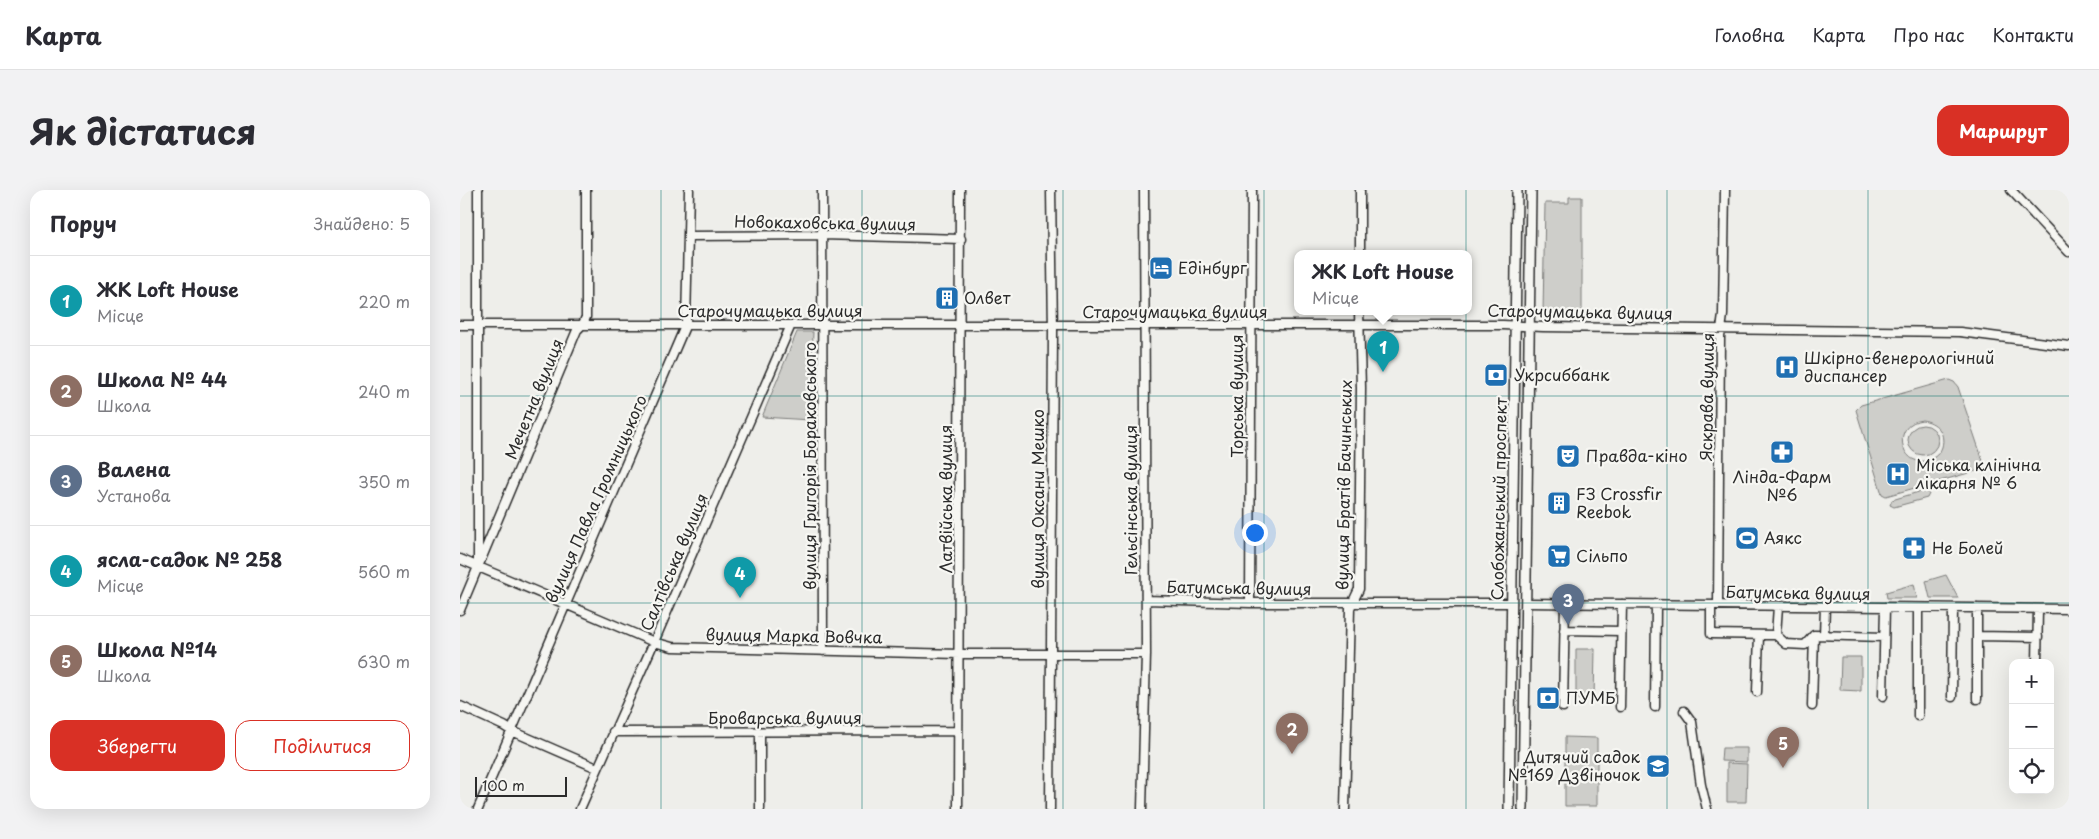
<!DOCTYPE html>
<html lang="uk">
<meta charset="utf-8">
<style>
:root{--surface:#fff;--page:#f2f2f3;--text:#2b2b33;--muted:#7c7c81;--line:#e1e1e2;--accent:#d93025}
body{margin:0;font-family:"Playpen Sans",sans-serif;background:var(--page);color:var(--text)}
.controls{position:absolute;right:15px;bottom:15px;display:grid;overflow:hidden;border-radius:10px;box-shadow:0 5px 20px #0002}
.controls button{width:45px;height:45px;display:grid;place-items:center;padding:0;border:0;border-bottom:1px solid var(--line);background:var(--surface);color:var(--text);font:25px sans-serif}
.scale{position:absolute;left:15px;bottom:12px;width:92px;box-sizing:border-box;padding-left:5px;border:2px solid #2b2b2b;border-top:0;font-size:14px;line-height:18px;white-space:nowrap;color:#2b2b2b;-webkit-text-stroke:4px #f6f6f2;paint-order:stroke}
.you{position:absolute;left:794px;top:342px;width:18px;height:18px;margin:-12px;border:4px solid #fff;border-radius:50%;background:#1a73e8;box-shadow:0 0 0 8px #1a73e833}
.badge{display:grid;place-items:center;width:32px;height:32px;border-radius:50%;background:var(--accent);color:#fff;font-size:16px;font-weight:700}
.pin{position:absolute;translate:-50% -41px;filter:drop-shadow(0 1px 2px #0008)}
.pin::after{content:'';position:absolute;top:26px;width:18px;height:15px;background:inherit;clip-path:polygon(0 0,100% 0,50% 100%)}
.popup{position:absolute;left:834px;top:60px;width:178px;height:65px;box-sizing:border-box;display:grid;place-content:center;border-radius:10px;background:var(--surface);filter:drop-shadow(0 1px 4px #0005);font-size:16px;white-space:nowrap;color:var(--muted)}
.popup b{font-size:19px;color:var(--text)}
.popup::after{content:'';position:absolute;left:50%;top:100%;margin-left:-10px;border:10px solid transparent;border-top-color:var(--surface)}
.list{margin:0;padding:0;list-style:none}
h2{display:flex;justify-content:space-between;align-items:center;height:65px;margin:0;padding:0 20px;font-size:21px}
h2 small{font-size:16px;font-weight:400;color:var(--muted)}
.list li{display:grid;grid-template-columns:32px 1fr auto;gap:15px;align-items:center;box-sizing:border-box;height:90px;padding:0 20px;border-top:1px solid var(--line)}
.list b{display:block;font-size:19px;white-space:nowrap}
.list p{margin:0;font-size:16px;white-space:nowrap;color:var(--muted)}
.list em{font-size:16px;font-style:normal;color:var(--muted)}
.actions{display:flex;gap:10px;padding:15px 20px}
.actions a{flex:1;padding:11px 0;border:1px solid var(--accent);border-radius:15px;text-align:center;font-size:18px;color:var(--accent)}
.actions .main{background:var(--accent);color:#fff}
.icon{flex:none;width:28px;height:28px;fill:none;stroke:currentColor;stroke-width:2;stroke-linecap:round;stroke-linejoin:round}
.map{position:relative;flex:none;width:1609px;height:619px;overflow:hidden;border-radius:15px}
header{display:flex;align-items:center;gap:30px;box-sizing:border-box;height:70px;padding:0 25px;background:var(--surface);border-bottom:1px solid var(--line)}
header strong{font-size:24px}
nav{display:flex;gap:28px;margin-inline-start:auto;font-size:18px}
.intro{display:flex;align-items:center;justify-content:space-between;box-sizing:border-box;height:120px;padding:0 30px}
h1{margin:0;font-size:35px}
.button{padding:12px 22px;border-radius:15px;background:var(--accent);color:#fff;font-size:18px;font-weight:700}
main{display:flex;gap:30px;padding:0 30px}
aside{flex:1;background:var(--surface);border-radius:15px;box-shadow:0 5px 20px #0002}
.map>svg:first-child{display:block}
.green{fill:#cececa;stroke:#7c7c7a;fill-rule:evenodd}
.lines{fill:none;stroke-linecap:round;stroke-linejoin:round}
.minor-casing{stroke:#2b2b2b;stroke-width:11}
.major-casing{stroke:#2b2b2b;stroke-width:12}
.minor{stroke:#f6f6f2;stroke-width:8}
.major{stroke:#f6f6f2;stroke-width:9}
.grid{fill:none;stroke:#0f766e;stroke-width:1;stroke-opacity:0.55}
.labels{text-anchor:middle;stroke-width:4.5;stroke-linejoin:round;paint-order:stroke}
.street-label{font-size:16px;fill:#2b2b2b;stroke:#f6f6f2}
.poi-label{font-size:16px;fill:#2b2b2b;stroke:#f6f6f2;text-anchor:start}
</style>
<header>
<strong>Карта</strong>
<nav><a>Головна</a><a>Карта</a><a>Про нас</a><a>Контакти</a></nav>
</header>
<div class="intro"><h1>Як дістатися</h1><a class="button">Маршрут</a></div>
<main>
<aside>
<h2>Поруч<small>Знайдено: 5</small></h2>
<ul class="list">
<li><span class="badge" style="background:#0f9aa8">1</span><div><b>ЖК Loft House</b><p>Місце</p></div><em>220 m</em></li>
<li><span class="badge" style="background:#8d6e63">2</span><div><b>Школа № 44</b><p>Школа</p></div><em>240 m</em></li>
<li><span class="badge" style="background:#5c6f8a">3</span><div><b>Валена</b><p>Установа</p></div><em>350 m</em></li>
<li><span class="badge" style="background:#0f9aa8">4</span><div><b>ясла-садок № 258</b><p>Місце</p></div><em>560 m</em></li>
<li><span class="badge" style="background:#8d6e63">5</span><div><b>Школа №14</b><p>Школа</p></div><em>630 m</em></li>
</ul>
<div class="actions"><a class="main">Зберегти</a><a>Поділитися</a></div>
</aside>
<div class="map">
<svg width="1609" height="619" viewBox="0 0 1609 619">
<rect width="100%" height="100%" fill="#eeeeea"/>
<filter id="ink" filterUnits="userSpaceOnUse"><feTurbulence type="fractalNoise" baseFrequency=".02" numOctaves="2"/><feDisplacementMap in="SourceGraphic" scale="10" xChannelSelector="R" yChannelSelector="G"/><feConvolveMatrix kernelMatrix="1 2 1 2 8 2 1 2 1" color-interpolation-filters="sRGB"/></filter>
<g filter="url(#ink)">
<!-- green -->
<path class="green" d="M 1109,7 L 1122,7 L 1122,125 L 1083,123 L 1085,13 L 1109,13 Z
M 337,142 L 353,142 L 350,230 L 302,227 Z
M 1489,190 L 1494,192 L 1498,197 L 1524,274 L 1523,279 L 1426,306 L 1422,304 L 1396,220 L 1401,215 ZM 1462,230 C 1476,232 1486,242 1482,257 C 1480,263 1475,268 1468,270 C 1442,279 1429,235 1462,230 Z
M1448 250a15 15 0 1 1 30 0a15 15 0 1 1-30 0Z
M 1465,300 L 1469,304 L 1467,308 L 1434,317 L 1430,315 L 1432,310 Z
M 1486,385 L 1498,408 L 1470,408 L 1466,391 Z
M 1454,394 L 1457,408 L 1427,408 L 1426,402 Z
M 1116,459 L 1135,459 L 1134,509 L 1116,509 Z
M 1381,467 L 1401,467 L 1401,501 L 1380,500 Z
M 1105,547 L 1137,548 L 1137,616 L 1105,616 Z
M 1262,558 L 1287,558 L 1287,572 L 1261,571 Z
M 1267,573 L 1287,574 L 1286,612 L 1267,612 Z"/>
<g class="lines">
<!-- minor casing -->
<g class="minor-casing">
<path id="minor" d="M 362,0 L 363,461
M 1551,0 L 1609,62
M 229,46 L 363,45 L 501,49
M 900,63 L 900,0
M 0,135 L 1043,135 L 1083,137 L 1500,142 L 1609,156
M 0,369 L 194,452 L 212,457 L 499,464 L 686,464
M 18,375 L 18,0
M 686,410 L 790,413 L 1052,413
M 790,413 L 792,0
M 1066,413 L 1609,419
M 1251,415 L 1251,444 L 1316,445 L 1326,454 L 1345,455 L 1354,445 L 1424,447
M 1258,415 L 1260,147 L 1263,125 L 1265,0
M 1517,418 L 1517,509
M 0,420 L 117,140 L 123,134 L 126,127 L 126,0
M 1104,440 L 1161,441
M 1316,445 L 1318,416
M 1364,445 L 1365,417
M 1517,446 L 1578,447
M 1577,473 L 1578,419
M 1297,502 L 1299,445
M 1423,506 L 1425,417
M 1492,507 L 1493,418
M 0,516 L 44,536 L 52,541 L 137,578
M 1352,516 L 1354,445
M 1103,517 L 1105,413
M 1160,517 L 1162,414
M 1195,517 L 1196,414
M 1224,521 L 1232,532 L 1241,595 L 1247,619
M 1458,526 L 1458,418
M 153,542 L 498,541
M 300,543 L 300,619
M 18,619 L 226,134 L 229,0
M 120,619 L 194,452 L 331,135
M 498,619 L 500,0
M 590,619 L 593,141 L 591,0
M 682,619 L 686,464 L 684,0
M 885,619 L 890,418 L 899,399 L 901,198 L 899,121"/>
</g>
<!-- major casing -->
<g class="major-casing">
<path id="major" d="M 1049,619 L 1057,0
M 1063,619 L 1071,0"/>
</g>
<!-- minor -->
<use href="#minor" class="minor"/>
<!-- major -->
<use href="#major" class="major"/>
</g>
</g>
<!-- grid -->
<path class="grid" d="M 201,0 L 201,619M 402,0 L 402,619M 603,0 L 603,619M 804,0 L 804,619M 1006,0 L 1006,619M 1207,0 L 1207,619M 1408,0 L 1408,619M 0,206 L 1609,206M 0,413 L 1609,413"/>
<!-- icons -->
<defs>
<g id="hotel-square" transform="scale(1.25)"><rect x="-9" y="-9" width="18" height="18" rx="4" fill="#1f6fb2" stroke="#f6f6f2"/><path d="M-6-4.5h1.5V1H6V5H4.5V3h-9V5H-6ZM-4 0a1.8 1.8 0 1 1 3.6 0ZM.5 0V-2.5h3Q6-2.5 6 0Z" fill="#fff"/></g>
<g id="building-square" transform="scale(1.25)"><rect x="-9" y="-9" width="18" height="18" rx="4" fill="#1f6fb2" stroke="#f6f6f2"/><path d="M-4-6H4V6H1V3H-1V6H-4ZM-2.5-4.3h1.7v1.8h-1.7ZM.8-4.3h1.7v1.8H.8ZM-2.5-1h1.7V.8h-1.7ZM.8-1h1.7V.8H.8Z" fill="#fff"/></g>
<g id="hospital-square" transform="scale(1.25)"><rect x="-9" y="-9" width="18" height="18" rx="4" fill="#1f6fb2" stroke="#f6f6f2"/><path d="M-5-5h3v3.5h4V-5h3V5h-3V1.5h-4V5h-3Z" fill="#fff"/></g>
<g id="bank-square" transform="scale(1.25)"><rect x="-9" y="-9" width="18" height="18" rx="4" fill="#1f6fb2" stroke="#f6f6f2"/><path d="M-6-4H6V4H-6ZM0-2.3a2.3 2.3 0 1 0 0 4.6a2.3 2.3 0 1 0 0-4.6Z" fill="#fff"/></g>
<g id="pharmacy-square" transform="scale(1.25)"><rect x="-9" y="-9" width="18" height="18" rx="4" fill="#1f6fb2" stroke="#f6f6f2"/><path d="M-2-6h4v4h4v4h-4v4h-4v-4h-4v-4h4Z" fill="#fff"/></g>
<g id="theatre-square" transform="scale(1.25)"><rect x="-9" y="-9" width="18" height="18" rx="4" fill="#1f6fb2" stroke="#f6f6f2"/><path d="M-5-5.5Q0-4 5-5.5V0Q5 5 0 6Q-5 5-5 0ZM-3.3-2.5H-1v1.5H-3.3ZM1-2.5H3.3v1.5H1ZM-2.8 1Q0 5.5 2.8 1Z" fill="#fff"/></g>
<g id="stadium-square" transform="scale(1.25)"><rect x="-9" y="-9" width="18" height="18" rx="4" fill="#1f6fb2" stroke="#f6f6f2"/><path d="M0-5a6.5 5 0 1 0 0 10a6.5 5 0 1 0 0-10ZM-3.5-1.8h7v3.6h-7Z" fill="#fff"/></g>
<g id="supermarket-square" transform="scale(1.25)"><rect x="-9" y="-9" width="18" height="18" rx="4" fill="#1f6fb2" stroke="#f6f6f2"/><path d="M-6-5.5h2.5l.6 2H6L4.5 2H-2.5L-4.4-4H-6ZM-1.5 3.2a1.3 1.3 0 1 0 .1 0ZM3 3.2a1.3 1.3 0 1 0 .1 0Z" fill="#fff"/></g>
<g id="school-square" transform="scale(1.25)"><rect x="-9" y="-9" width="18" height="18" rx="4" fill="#1f6fb2" stroke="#f6f6f2"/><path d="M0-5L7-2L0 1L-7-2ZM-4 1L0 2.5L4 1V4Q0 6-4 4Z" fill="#fff"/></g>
</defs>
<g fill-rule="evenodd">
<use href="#hotel-square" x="701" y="78"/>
<use href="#building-square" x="487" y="108"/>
<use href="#hospital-square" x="1327" y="177"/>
<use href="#bank-square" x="1036" y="185"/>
<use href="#pharmacy-square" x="1322" y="262"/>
<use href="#theatre-square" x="1108" y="266"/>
<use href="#hospital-square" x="1438" y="284"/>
<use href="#building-square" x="1099" y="313"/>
<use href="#stadium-square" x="1287" y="348"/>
<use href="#pharmacy-square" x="1454" y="358"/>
<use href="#supermarket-square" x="1099" y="366"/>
<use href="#bank-square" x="1088" y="508"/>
<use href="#school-square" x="1198" y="576"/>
</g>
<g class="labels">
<!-- street labels -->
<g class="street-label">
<text transform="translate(365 33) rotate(1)" y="6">Новокаховська вулиця</text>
<text x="310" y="127">Старочумацька вулиця</text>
<text x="715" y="128">Старочумацька вулиця</text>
<text transform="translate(1120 122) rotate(1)" y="6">Старочумацька вулиця</text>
<text transform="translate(777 206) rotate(-90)" y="6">Торська вулиця</text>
<text transform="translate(1247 207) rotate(-89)" y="6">Яскрава вулиця</text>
<text transform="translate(74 209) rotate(-68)" y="6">Мечетна вулиця</text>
<text transform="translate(350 276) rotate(-90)" y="6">вулиця Григорія Бораковського</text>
<text transform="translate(884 295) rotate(-89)" y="6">вулиця Братів Бачинських</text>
<text transform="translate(136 309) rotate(-66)" y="6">вулиця Павла Громницького</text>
<text transform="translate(486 309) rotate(-90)" y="6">Латвійська вулиця</text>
<text transform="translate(578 309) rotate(-90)" y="6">вулиця Оксани Мешко</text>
<text transform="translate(1039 309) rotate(-89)" y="6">Слобожанський проспект</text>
<text transform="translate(671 310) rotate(-90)" y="6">Гельсінська вулиця</text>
<text transform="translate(214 372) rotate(-67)" y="6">Салтівська вулиця</text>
<text transform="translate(779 398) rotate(1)" y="6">Батумська вулиця</text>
<text transform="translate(1338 403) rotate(1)" y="6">Батумська вулиця</text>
<text transform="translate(334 446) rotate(1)" y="6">вулиця Марка Вовчка</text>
<text x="325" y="534">Броварська вулиця</text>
</g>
<!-- poi labels -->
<g class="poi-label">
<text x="718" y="84">Едінбург</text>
<text x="504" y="114">Олвет</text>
<text x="1344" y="174">Шкірно-венерологічний<tspan x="1344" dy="18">диспансер</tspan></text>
<text x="1054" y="191">Укрсиббанк</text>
<text x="1126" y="272">Правда-кіно</text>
<text x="1456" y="281">Міська клінічна<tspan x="1456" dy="18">лікарня № 6</tspan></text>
<text x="1322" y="293" text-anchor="middle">Лінда-Фарм<tspan x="1322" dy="18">№6</tspan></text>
<text x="1116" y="310">F3 Crossfir<tspan x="1116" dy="18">Reebok</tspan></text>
<text x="1304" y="354">Аякс</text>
<text x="1472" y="364">Не Болей</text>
<text x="1116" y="372">Сільпо</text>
<text x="1106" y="514">ПУМБ</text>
<text x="1180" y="573" text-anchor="end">Дитячий садок<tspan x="1180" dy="18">№169 Дзвіночок</tspan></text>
</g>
</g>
</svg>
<div class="controls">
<button>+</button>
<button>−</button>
<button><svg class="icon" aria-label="locate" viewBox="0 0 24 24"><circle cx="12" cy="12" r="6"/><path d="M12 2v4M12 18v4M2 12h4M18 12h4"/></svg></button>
</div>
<div class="scale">100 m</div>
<div class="you"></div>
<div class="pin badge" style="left:923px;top:182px;background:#0f9aa8">1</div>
<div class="popup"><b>ЖК Loft House</b>Місце</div>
<div class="pin badge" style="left:832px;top:564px;background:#8d6e63">2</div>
<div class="pin badge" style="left:1108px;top:435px;background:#5c6f8a">3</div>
<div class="pin badge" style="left:280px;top:408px;background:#0f9aa8">4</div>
<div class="pin badge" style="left:1323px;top:578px;background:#8d6e63">5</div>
</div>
</main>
